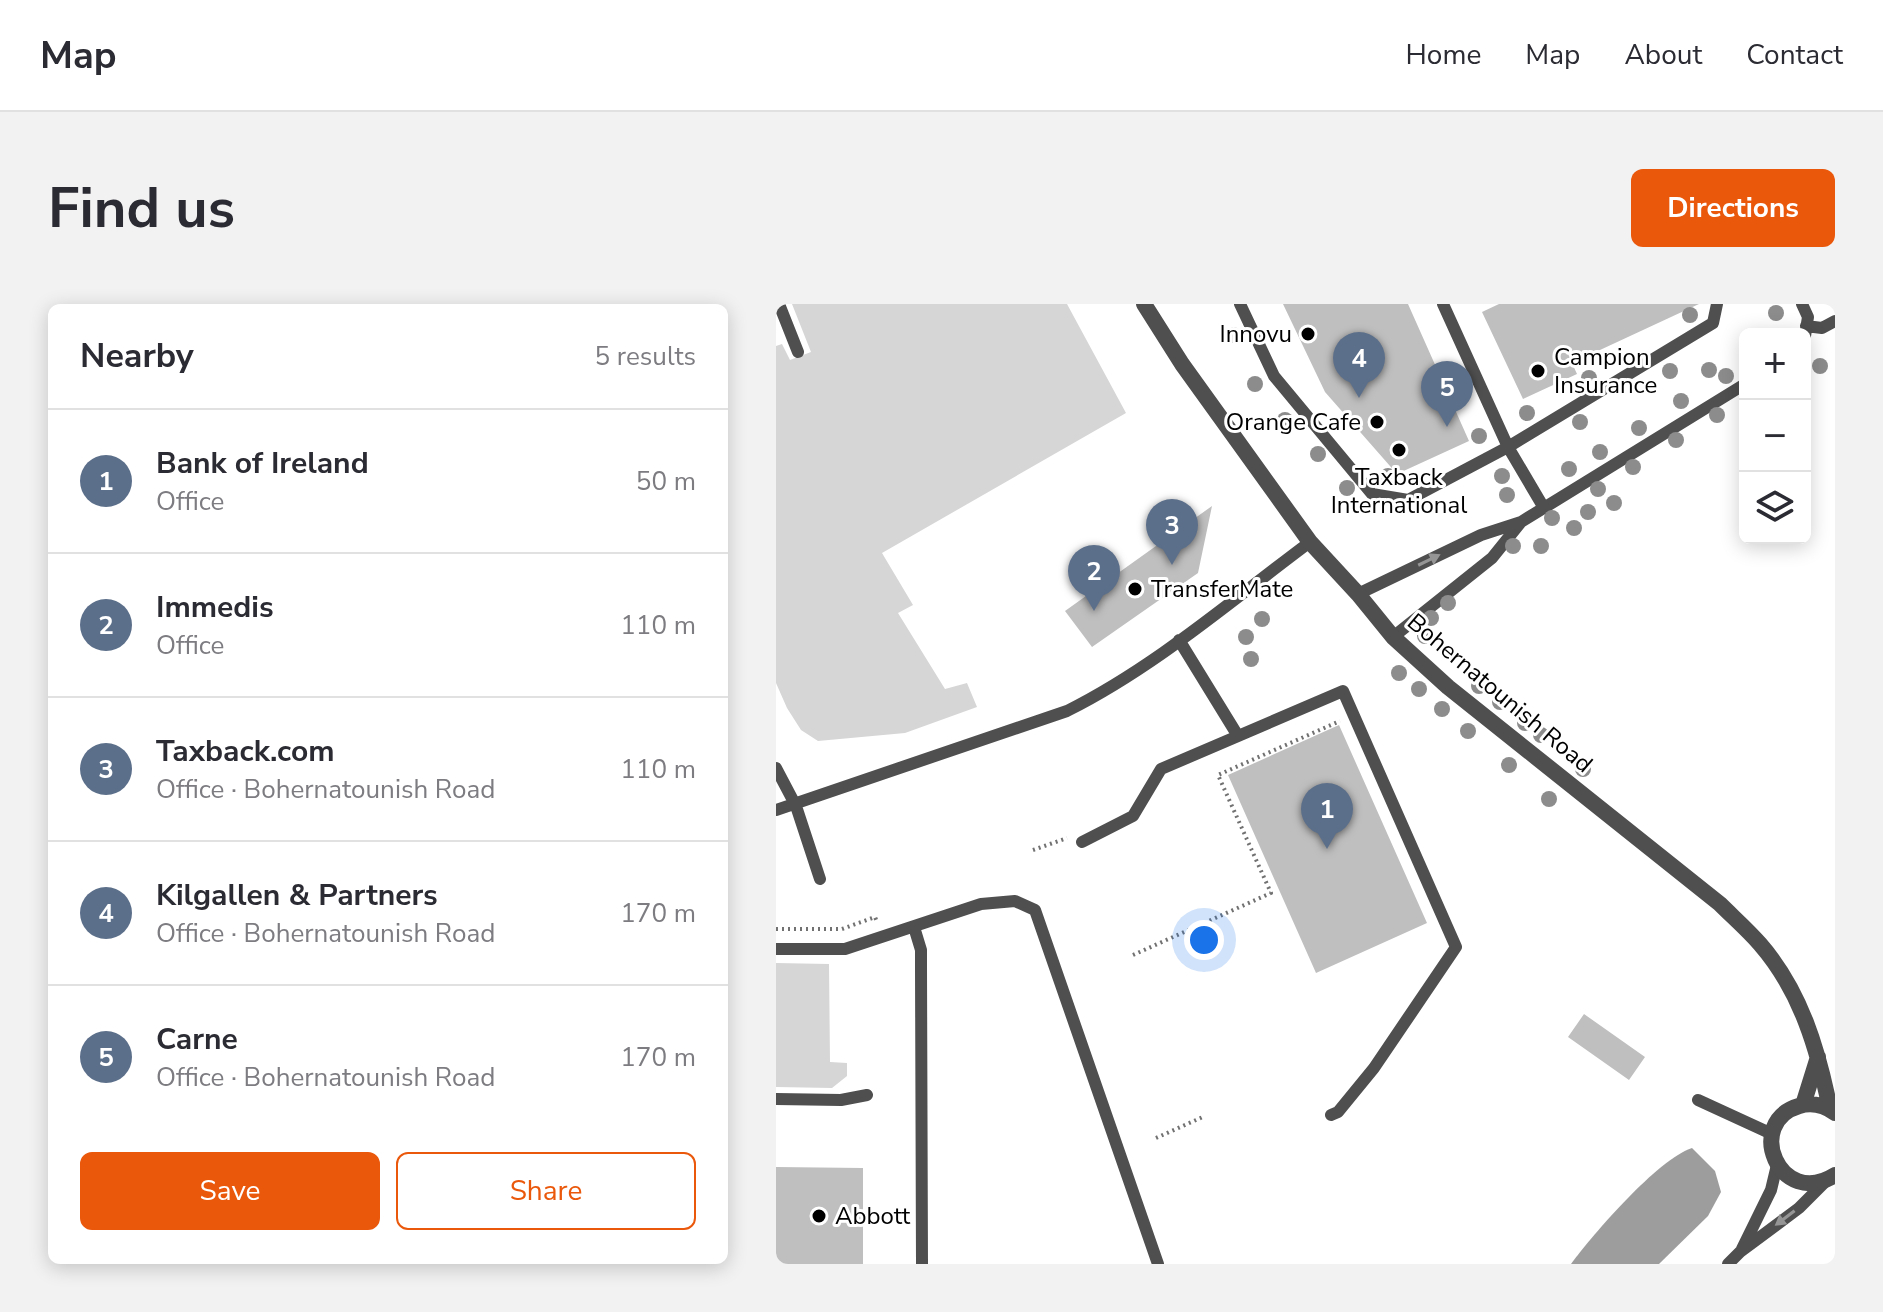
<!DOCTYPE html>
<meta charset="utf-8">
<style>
:root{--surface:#fff;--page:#f2f2f3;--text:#2b2b33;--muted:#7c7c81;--line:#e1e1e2;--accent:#ea580c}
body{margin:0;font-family:"Nunito Sans",sans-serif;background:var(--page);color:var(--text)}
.controls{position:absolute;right:24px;top:24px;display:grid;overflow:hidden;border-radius:12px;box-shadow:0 4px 20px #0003}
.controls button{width:72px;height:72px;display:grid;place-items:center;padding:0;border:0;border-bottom:2px solid var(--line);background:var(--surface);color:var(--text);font:40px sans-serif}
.you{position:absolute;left:428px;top:636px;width:28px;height:28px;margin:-20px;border:6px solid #fff;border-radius:50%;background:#1a73e8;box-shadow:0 0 0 12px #1a73e833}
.badge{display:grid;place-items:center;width:52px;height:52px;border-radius:50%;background:var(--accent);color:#fff;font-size:26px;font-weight:700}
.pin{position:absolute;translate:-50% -66px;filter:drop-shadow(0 2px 4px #0008)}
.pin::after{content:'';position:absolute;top:42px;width:28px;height:24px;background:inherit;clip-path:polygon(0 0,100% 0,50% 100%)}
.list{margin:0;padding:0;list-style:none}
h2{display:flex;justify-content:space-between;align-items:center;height:104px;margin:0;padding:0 32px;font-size:34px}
h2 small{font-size:26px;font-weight:400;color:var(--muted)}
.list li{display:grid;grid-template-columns:52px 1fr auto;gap:24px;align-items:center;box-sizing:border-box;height:144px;padding:0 32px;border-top:2px solid var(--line)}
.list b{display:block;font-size:30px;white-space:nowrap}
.list p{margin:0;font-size:26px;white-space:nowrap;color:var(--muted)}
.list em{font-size:26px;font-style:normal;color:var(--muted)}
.actions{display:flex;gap:16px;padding:24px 32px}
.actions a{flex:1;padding:18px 0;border:2px solid var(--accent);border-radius:12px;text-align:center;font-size:28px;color:var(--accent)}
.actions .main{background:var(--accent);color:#fff}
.icon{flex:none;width:44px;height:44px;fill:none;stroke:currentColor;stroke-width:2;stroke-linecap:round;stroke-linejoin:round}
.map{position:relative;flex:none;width:1059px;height:960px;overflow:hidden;border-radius:12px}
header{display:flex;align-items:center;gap:48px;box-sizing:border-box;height:112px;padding:0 40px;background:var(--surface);border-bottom:2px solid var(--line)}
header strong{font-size:38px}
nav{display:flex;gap:44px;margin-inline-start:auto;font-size:28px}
.intro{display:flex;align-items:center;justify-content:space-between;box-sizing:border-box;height:192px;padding:0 48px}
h1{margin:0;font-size:56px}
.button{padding:20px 36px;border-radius:12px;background:var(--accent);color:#fff;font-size:28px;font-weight:700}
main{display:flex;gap:48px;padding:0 48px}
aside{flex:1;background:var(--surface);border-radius:12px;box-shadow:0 4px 20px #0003}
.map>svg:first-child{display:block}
.green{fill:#d6d6d6}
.water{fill:#9d9d9d}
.building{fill:#bfbfbf}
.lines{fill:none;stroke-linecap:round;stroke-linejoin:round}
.path{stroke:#717171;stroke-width:4;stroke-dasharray:2 4;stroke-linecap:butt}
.service{stroke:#4f4f4f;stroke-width:12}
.tertiary{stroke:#4f4f4f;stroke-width:16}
.tree{fill:#8c8c8c}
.oneway{fill:#959595}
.poi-dot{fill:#000;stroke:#fff;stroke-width:3}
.labels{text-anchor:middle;stroke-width:6;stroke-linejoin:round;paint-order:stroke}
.poi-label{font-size:24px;fill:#000;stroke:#fff;text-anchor:start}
.street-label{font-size:24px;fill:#000;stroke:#fff}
</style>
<header>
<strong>Map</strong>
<nav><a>Home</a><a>Map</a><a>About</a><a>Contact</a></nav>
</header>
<div class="intro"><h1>Find us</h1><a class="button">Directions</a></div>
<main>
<aside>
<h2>Nearby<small>5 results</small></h2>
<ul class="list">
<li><span class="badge" style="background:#5c6f8a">1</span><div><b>Bank of Ireland</b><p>Office</p></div><em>50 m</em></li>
<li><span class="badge" style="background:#5c6f8a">2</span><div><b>Immedis</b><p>Office</p></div><em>110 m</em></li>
<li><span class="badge" style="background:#5c6f8a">3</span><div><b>Taxback.com</b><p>Office · Bohernatounish Road</p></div><em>110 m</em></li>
<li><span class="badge" style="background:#5c6f8a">4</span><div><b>Kilgallen &amp; Partners</b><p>Office · Bohernatounish Road</p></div><em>170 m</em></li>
<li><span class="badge" style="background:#5c6f8a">5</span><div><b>Carne</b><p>Office · Bohernatounish Road</p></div><em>170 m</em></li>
</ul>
<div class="actions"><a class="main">Save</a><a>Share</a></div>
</aside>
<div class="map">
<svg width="1059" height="960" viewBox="0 0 1059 960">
<rect width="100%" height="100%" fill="#fff"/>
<!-- green -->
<path class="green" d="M 16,0 L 291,0 L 350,109 L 106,249 L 137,301 L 122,309 L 169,385 L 191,379 L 201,403 L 129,429 L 42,437 L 25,426 L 11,404 L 0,379 L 0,42 L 6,40 L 14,56 L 35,48 Z
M 0,659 L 53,660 L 54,758 L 71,759 L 71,772 L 56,784 L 0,783 Z"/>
<!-- water -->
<path class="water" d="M 916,844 L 939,867 L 945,888 L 932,912 L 883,960 L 795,960 C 817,930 882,855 916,844 Z"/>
<!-- building -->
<path class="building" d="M 507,0 L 632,0 L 693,137 L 621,170 L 549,88 Z
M 723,0 L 923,0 L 796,59 L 801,70 L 747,95 L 706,8 Z
M 436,202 L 422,269 L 316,343 L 289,307 Z
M 563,421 L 651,619 L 540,669 L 452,471 Z
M 808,710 L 869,753 L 853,776 L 792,733 Z
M 0,863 L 87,864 L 87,960 L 0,960 Z"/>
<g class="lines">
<!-- path -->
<path class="path" d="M 257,546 L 291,534
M 0,625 L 66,625 L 99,613 L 101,618
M 357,651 L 495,589 L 442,471 L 564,417
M 380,834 L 429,812"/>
<!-- service -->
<path class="service" d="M 3,0 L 22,48
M 464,0 L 498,72 L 596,190 L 632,196 L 732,143 L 937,19 L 941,0
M 667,0 L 732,143 L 768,204
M 1026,0 L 1032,13 L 1029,32
M 1030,22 L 1046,24 L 1059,17
M 582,290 L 705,231 L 745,218 L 969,80
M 617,333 L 716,254 L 745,218
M 403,336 L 462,432
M 0,464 L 20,502 L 44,575
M 0,506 L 291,407 C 379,363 456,296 534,238
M 306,538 L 357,512 L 385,465 L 567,387 L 680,643 L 598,764 L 562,808 L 555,811
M 138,623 L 145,646 L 145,663 L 146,960
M 0,645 L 69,645 L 205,600 L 239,597 L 259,606 L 382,960
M 0,795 L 65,796 L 91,791
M 922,796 L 996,830
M 966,945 L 995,886 L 1001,861
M 952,960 L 964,948 L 1023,904 L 1051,876"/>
<!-- tertiary -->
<path class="tertiary" d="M 368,0 L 406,60 L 534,238 L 582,290 L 617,333 L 672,383 L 944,600 C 957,613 972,626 984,640 C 1025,687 1042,746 1054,805
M 1027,801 L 1042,753
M 1059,809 C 1048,801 1036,798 1023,802 C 968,818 1003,906 1059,871"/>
</g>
<!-- trees -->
<g class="tree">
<circle cx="1000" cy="9" r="8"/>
<circle cx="914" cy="11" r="8"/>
<circle cx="457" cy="31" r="8"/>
<circle cx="1044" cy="62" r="8"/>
<circle cx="933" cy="66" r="8"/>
<circle cx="894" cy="67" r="8"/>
<circle cx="950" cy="72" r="8"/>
<circle cx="813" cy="74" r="8"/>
<circle cx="479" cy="80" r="8"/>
<circle cx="905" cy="97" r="8"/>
<circle cx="751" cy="109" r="8"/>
<circle cx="941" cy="111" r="8"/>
<circle cx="509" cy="116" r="8"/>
<circle cx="804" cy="118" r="8"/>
<circle cx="863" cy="124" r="8"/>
<circle cx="703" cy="132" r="8"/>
<circle cx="900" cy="136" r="8"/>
<circle cx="824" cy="148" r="8"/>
<circle cx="542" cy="150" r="8"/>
<circle cx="857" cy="163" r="8"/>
<circle cx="793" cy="165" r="8"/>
<circle cx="612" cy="172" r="8"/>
<circle cx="726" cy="172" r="8"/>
<circle cx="571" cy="184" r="8"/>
<circle cx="822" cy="185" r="8"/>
<circle cx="731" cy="191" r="8"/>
<circle cx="838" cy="199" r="8"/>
<circle cx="812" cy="208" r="8"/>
<circle cx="776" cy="214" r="8"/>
<circle cx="798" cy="224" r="8"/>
<circle cx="737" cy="242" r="8"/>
<circle cx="765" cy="242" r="8"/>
<circle cx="672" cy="299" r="8"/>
<circle cx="655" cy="314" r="8"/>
<circle cx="486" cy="315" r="8"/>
<circle cx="649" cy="332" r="8"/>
<circle cx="470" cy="333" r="8"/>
<circle cx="475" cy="355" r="8"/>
<circle cx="623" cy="369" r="8"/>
<circle cx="703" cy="382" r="8"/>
<circle cx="643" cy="385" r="8"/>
<circle cx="724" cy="398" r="8"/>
<circle cx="666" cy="405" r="8"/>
<circle cx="749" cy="419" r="8"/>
<circle cx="692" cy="427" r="8"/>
<circle cx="765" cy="431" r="8"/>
<circle cx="733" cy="461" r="8"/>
<circle cx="807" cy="465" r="8"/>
<circle cx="773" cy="495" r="8"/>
</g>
<!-- one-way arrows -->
<defs><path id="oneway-solid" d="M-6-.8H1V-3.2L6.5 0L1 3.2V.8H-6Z" transform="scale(2)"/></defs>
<g class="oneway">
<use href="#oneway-solid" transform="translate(653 256) rotate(-26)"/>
<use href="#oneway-solid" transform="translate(1009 914) rotate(143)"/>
</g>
<!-- markers -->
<g class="poi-dot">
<circle cx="532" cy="30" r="8"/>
<circle cx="762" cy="67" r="8"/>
<circle cx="601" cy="118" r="8"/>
<circle cx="623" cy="146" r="8"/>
<circle cx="359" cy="285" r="8"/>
<circle cx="43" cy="912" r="8"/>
</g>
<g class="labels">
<!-- poi labels -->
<g class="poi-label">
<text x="516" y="38" text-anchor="end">Innovu</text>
<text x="778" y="61">Campion<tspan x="778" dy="28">Insurance</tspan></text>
<text x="585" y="126" text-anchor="end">Orange Cafe</text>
<text x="623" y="181" text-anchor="middle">Taxback<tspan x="623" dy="28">International</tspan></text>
<text x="375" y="293">TransferMate</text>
<text x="59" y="920">Abbott</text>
</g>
<!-- street labels -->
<g class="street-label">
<text transform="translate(724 389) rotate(40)" y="8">Bohernatounish Road</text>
</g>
</g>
</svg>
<div class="controls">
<button>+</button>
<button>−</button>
<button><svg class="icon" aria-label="layers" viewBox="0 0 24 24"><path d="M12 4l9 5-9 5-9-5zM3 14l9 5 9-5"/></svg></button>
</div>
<div class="you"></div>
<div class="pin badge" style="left:551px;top:545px;background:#5c6f8a">1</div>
<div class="pin badge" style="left:318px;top:307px;background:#5c6f8a">2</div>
<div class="pin badge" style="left:396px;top:261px;background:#5c6f8a">3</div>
<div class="pin badge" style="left:583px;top:94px;background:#5c6f8a">4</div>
<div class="pin badge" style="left:671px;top:123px;background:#5c6f8a">5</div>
</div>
</main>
